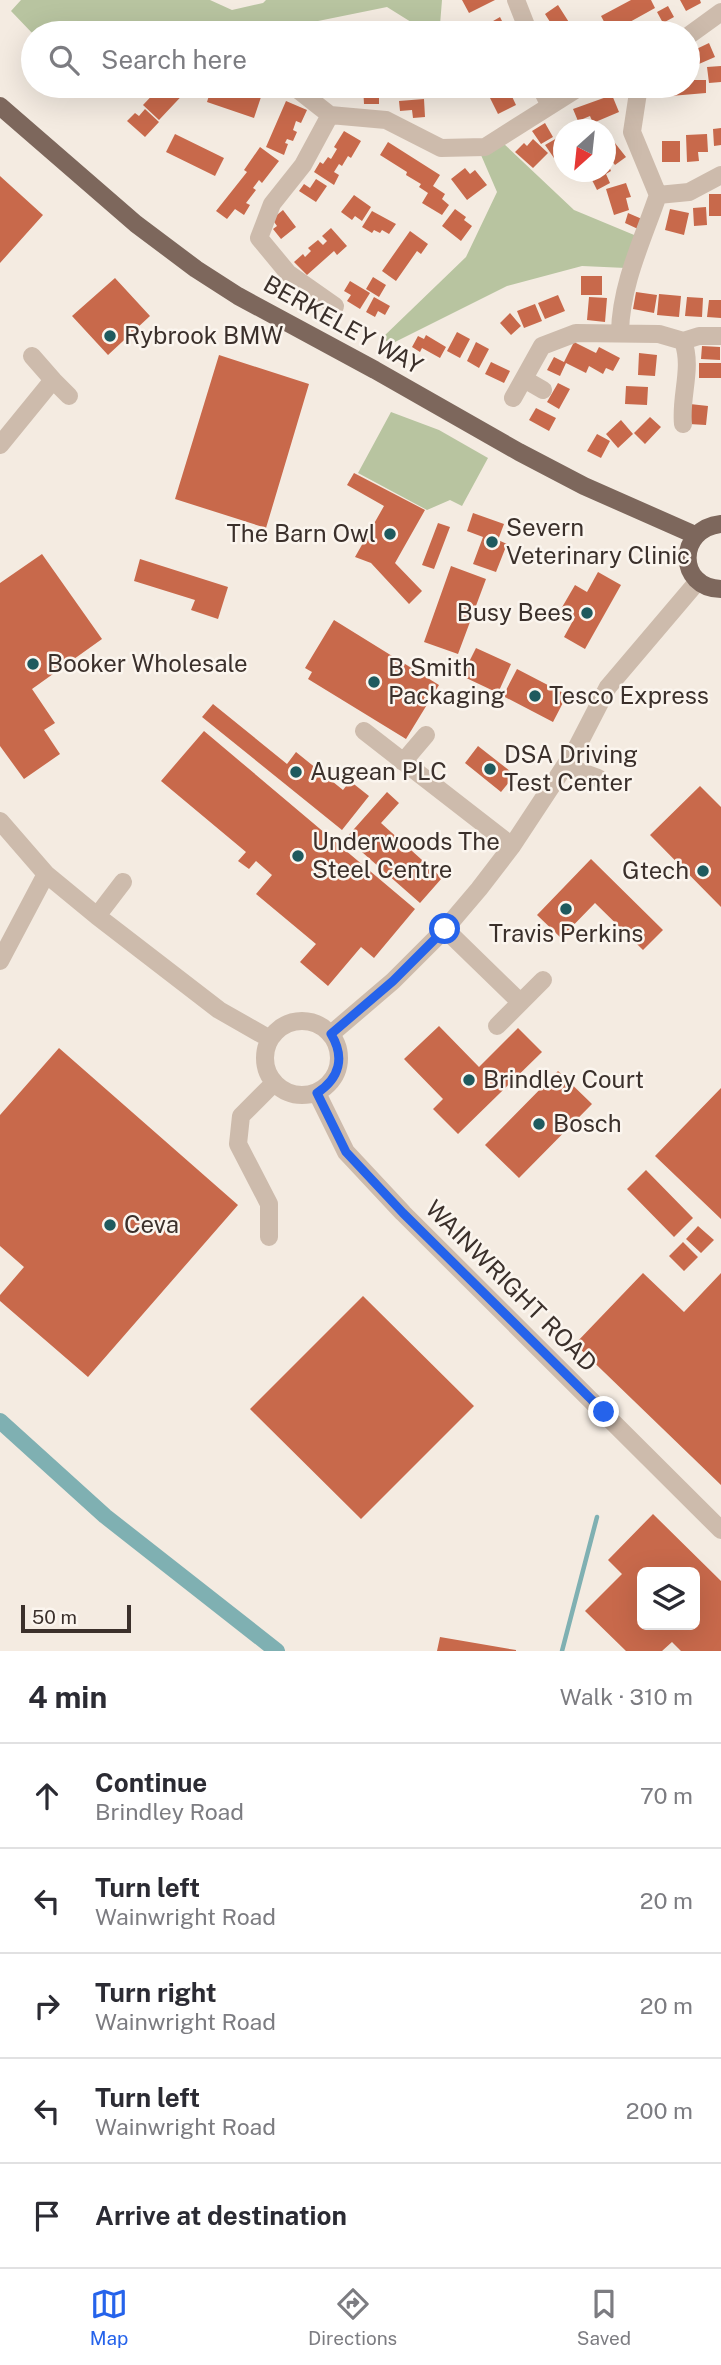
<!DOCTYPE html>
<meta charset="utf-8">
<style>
:root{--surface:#fff;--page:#f2f2f3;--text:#2b2b33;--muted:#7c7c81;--line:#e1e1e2;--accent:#2563eb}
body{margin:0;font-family:"Public Sans",sans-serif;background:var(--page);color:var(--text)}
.controls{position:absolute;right:21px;bottom:21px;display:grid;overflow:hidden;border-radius:10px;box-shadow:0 7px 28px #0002}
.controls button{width:63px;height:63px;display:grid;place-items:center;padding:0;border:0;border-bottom:2px solid var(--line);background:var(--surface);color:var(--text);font:35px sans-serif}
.compass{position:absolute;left:553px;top:119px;width:63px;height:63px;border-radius:50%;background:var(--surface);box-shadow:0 7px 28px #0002;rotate:207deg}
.scale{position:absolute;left:21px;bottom:18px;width:110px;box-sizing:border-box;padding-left:7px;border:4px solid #3b302b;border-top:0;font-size:19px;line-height:24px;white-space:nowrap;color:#3b302b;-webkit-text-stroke:5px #fbf5ee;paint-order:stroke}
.stop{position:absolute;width:21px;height:21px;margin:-16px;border:5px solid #2563eb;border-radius:50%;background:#fff}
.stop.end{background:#2563eb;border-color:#fff;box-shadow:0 2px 7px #0008}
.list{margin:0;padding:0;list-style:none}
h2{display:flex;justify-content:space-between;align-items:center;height:91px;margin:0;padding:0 28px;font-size:30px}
h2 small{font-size:23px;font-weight:400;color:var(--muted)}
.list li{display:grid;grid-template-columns:46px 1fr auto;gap:21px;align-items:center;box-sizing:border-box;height:105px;padding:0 28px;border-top:2px solid var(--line)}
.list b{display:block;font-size:26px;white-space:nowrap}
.list p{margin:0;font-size:23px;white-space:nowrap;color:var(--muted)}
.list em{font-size:23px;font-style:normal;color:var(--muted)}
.icon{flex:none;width:38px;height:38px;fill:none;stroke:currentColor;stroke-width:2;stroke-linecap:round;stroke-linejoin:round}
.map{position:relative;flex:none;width:721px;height:1651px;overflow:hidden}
.search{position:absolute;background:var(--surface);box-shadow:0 7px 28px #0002;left:21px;right:21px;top:21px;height:77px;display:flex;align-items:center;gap:18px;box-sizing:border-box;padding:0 24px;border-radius:38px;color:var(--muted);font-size:26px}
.sheet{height:616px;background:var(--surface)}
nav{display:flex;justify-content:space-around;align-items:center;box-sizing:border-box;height:98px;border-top:2px solid var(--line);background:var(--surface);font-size:19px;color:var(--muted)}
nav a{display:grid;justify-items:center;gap:4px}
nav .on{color:var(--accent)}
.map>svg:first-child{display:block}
.green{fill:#b8c4a0}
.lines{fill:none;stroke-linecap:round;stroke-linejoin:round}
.stream{stroke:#7fb0b2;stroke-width:4.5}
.canal{stroke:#7fb0b2;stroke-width:16}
.building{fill:#c8694b;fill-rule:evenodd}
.minor{stroke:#cdbbac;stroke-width:18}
.major{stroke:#7d675c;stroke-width:18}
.route{stroke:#2563eb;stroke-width:9}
.poi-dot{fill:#1f5a5e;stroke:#fbf5ee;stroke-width:2.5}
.labels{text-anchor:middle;stroke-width:5;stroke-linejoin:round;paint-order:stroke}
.street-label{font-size:24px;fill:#3b302b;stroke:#fbf5ee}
.poi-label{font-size:24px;fill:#3b302b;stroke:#fbf5ee;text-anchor:start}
</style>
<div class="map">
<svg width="721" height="1651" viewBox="0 0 721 1651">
<rect width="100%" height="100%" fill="#f4ebe1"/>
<!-- green -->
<path class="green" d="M 21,0 L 210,0 L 232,10 L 263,3 L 266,0 L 442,0 L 440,25 L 411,22 L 387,7 L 259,33 L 33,34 L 11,11 Z
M 503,143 L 574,210 L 639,237 L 626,268 L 582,266 L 507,286 L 391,344 L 382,338 L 466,257 L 497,192 L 481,155 Z
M 391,412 L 439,430 L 488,458 L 462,506 L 450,500 L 427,510 L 358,473 Z"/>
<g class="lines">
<!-- stream -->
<path class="stream" d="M 562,1651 L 597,1517"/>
<!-- canal -->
<path class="canal" d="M 0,1421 L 105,1516 L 277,1651"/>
</g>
<!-- building -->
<path class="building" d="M 462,0 L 495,0 L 469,13 Z
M 631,0 L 651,0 L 655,8 L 610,33 L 601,16 Z
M 680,0 L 700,0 L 701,3 L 686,11 Z
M 558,5 L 572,27 L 562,33 L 557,33 L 545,14 Z
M 668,6 L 674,17 L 663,23 L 657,12 Z
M 500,17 L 508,33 L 470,33 L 481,28 Z
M 709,43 L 715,57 L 692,67 L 688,53 Z
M 721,66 L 721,82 L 709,83 L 707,67 Z
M 688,80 L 706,80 L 706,93 L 659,97 L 658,86 L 688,86 Z
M 161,86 L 191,86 L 159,120 L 143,105 Z
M 212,86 L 227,86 L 261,97 L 254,118 L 207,102 Z
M 363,86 L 386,86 L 386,93 L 379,93 L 379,104 L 364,104 Z
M 484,86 L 507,86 L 516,105 L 498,114 Z
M 612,95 L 619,112 L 593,123 L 590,116 L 578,121 L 573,109 Z
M 424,99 L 425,117 L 413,118 L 412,110 L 400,111 L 399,101 Z
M 286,101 L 307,110 L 301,123 L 296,121 L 293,130 L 297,132 L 293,141 L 287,139 L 285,143 L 288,144 L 284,155 L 266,147 Z
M 145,109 L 159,122 L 145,137 L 127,121 L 135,113 L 139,116 Z
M 545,123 L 553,137 L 541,144 L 532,131 Z
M 721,128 L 721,145 L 714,146 L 713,129 Z
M 344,131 L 361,141 L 351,158 L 348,156 L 342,166 L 339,164 L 334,172 L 339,175 L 334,185 L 314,172 L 320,162 L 323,164 L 328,157 L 331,159 L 337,149 L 334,147 Z
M 175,134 L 224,158 L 215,176 L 166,152 Z
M 564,134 L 564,152 L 554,158 L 545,145 Z
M 707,134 L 708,152 L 698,152 L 699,161 L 687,162 L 686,135 Z
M 611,138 L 626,157 L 615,165 L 606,153 L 606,142 Z
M 533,139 L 548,153 L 533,168 L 515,152 L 524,143 L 527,146 Z
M 662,141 L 680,141 L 680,162 L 662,162 Z
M 388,142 L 440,175 L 433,186 L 445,194 L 442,199 L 449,205 L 442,215 L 422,203 L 428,193 L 419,187 L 421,184 L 406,175 L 407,172 L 380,155 Z
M 260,147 L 279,161 L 262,183 L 259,180 L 253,188 L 256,190 L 246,203 L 250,205 L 244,215 L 235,209 L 227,219 L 216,211 L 247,172 L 244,170 Z
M 606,159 L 611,171 L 606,174 L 610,183 L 597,190 L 588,172 L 606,172 Z
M 465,168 L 470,174 L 475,170 L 487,185 L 467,200 L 451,179 Z
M 0,176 L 43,215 L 0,263 Z
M 316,179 L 327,186 L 316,202 L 299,191 L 304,184 L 310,188 Z
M 626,183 L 631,197 L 626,198 L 629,210 L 614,215 L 606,189 Z
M 709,194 L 721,194 L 721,216 L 709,216 Z
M 354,195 L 371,207 L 362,221 L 355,216 L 352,220 L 341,212 Z
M 706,207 L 707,225 L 694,226 L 693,208 Z
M 455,209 L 466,217 L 464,220 L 472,226 L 461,241 L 442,226 Z
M 670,209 L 689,213 L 684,235 L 665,230 Z
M 283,210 L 296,227 L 281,239 L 273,229 L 277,226 L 272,219 Z
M 372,211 L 396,224 L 389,234 L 382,230 L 380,233 L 374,230 L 372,233 L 362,227 Z
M 628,213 L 642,219 L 638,229 L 625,223 Z
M 331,228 L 347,246 L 337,255 L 334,251 L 307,275 L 294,262 L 303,254 L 305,257 L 311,251 L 308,248 L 318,240 L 323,245 L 327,241 L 322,236 Z
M 410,231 L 428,244 L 421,254 L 417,251 L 396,281 L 382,271 Z
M 581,276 L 602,276 L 602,295 L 581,295 Z
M 373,277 L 386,285 L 379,297 L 366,289 Z
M 115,278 L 150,316 L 108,355 L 72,316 Z
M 350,281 L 370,293 L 360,309 L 347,301 L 351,295 L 344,291 Z
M 636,292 L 657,295 L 654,313 L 633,309 Z
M 659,294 L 681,296 L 679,317 L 657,315 Z
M 558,295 L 565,311 L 545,319 L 538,303 Z
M 374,297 L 390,306 L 385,315 L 378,311 L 375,317 L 366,312 Z
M 589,297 L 607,298 L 605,322 L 587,320 Z
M 687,297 L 703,298 L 702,317 L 685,316 Z
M 709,300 L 721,300 L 721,318 L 707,317 Z
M 535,304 L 542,321 L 524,328 L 517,311 Z
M 510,313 L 521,326 L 511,335 L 500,323 Z
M 457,332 L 470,339 L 460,358 L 447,351 Z
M 426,335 L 446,347 L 440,358 L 422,348 L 420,352 L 412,347 L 418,336 L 424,339 Z
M 476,342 L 489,349 L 479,368 L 467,361 Z
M 574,342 L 596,353 L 599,347 L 620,358 L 613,371 L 606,368 L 603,374 L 589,366 L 586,373 L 566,363 L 560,376 L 547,370 L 554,357 L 564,362 Z
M 702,346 L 720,347 L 720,360 L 701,359 Z
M 639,353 L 657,355 L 655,376 L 638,375 Z
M 219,355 L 309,384 L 266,528 L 175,499 Z
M 491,362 L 510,371 L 504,383 L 485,374 Z
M 699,363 L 721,363 L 721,378 L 699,378 Z
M 558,383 L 570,389 L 559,409 L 547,402 Z
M 626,386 L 648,387 L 647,405 L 625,404 Z
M 690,404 L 708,406 L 706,425 L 689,424 Z
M 536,408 L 556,418 L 549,431 L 529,420 Z
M 650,417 L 661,427 L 645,444 L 634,433 Z
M 621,420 L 633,434 L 618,448 L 606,434 Z
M 597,434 L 610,441 L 601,458 L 587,451 Z
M 354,473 L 425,510 L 395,563 L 422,591 L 409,604 L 371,563 L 355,557 L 384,506 L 347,485 Z
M 473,513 L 504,524 L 498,540 L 507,544 L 496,572 L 473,564 L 483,537 L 467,531 Z
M 438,523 L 450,527 L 434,569 L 422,565 Z
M 42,554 L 102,639 L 32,689 L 55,723 L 44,730 L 60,754 L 24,779 L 0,746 L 0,583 Z
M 140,559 L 228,587 L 218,619 L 191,610 L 195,600 L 134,581 Z
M 451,566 L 486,579 L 458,654 L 424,642 Z
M 598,572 L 621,585 L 585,649 L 564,637 L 575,617 L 561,609 L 575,585 L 587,592 Z
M 334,620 L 439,685 L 406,739 L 308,679 L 312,672 L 305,668 Z
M 476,648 L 511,664 L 498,693 L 462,676 Z
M 517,669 L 567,695 L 553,722 L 503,696 Z
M 213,704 L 287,764 L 296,752 L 343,790 L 350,781 L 369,796 L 342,830 L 202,717 Z
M 204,731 L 415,909 L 374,958 L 361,947 L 328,986 L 300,962 L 316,944 L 256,894 L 272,875 L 256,861 L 249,869 L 238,861 L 246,852 L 161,781 Z
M 478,746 L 515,775 L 501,792 L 465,763 Z
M 700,786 L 721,807 L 721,907 L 650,835 Z
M 387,792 L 399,803 L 381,823 L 442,878 L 420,903 L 346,838 Z
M 591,859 L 663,930 L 643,950 L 595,903 L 561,938 L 537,915 Z
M 439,1026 L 479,1067 L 518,1028 L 542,1052 L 458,1134 L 433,1109 L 443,1099 L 404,1059 Z
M 59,1048 L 238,1205 L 88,1377 L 0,1301 L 0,1295 L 24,1267 L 0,1246 L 0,1115 Z
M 558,1071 L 592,1104 L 519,1178 L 485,1145 Z
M 721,1088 L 721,1219 L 655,1156 Z
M 646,1170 L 693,1218 L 674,1237 L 627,1189 Z
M 698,1226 L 714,1240 L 701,1253 L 686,1239 Z
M 683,1242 L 698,1257 L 684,1271 L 669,1256 Z
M 643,1273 L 684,1312 L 721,1273 L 721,1485 L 575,1344 Z
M 363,1296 L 474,1406 L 361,1519 L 250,1409 Z
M 653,1514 L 721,1581 L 721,1651 L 681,1651 L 672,1642 L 662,1651 L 626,1651 L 585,1611 L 622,1574 L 608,1560 ZM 642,1572 L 695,1572 L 695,1625 L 642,1625 Z
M 440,1637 L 516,1650 L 516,1651 L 437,1651 Z"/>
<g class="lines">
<!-- minor -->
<path class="minor" d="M 516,0 L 529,33
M 688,36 L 721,12
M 293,86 L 330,115 L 386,120 L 441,148 L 485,147 L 580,87 L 619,86
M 540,86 L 550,106
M 330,115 L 303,165 L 272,204 L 259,238 L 288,273 L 335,306
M 658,195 L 689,192 L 721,175
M 620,332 C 621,284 643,239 658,195 L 632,132 L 639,86
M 683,341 L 699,336 L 721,336
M 32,356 L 53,380
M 524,379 L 543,390
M 513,398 L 542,346 L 576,333 L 659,334 L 683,341 C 693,368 680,396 683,424
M 0,445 L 53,380 L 69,396
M 364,731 L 512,846
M 403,762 L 426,735
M 565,766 L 598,778
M 0,821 L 46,874 L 97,916 L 219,1010 L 270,1039
M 97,916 L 123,882
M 445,929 L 520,1002
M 0,961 L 46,874
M265 1058a37 37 0 1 1 74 0a37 37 0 1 1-74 0Z
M 497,1026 L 543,980
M 331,1034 L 393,981 L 445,929 L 479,889 L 512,846 L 576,749 L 608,687 L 698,581
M 317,1093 L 346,1152 L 403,1213 L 721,1530
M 269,1237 L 269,1204 L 238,1144 L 241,1116 L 274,1083"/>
<!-- major -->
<path class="major" d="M 0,106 L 136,224 L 196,269 L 238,296 L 375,370 L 519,452 L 584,486 L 695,535
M 721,524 C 676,529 677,588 721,589"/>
</g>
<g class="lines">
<!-- route -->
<path class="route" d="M 445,929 L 393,981 L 331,1034 C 345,1057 340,1078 317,1093 L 346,1152 L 403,1213 L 604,1412"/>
</g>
<!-- markers -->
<g class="poi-dot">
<circle cx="110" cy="336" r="7"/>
<circle cx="390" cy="534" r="7"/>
<circle cx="492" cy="542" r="7"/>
<circle cx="587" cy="613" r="7"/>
<circle cx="33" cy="664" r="7"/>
<circle cx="374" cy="682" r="7"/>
<circle cx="535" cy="696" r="7"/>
<circle cx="490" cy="769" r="7"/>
<circle cx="296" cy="772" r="7"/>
<circle cx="298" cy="856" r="7"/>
<circle cx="703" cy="871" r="7"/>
<circle cx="566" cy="909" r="7"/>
<circle cx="469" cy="1080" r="7"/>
<circle cx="539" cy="1124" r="7"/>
<circle cx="110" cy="1225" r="7"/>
</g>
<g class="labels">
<!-- street labels -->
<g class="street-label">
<text transform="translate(343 325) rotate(29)" y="8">BERKELEY WAY</text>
<text transform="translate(511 1286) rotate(45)" y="8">WAINWRIGHT ROAD</text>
</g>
<!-- poi labels -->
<g class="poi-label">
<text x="124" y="344">Rybrook BMW</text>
<text x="506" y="536">Severn<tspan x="506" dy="28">Veterinary Clinic</tspan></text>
<text x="376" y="542" text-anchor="end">The Barn Owl</text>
<text x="573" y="621" text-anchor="end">Busy Bees</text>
<text x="47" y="672">Booker Wholesale</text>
<text x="388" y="676">B Smith<tspan x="388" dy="28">Packaging</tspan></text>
<text x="549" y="704">Tesco Express</text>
<text x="504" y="763">DSA Driving<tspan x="504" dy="28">Test Center</tspan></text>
<text x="310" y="780">Augean PLC</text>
<text x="312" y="850">Underwoods The<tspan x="312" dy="28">Steel Centre</tspan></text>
<text x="689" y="879" text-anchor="end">Gtech</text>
<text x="566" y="942" text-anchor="middle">Travis Perkins</text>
<text x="483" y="1088">Brindley Court</text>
<text x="553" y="1132">Bosch</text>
<text x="124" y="1233">Ceva</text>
</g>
</g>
</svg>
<div class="controls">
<button><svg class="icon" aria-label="layers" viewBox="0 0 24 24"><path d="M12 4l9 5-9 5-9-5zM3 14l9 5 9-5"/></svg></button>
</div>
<svg class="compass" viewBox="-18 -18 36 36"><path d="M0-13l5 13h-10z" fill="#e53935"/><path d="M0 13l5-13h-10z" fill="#7c7c81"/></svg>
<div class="scale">50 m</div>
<div class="stop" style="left:445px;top:929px"></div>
<div class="stop end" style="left:604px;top:1412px"></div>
<div class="search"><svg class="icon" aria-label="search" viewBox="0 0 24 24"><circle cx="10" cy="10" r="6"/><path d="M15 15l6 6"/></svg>Search here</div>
</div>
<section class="sheet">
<h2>4 min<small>Walk · 310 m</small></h2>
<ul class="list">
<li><svg class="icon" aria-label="ahead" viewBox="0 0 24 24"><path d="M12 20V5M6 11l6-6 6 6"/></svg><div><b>Continue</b><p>Brindley Road</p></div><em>70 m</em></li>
<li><svg class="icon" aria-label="left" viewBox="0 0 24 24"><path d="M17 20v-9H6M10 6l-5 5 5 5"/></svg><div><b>Turn left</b><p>Wainwright Road</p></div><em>20 m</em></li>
<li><svg class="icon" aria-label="right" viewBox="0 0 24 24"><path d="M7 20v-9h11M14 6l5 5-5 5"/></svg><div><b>Turn right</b><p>Wainwright Road</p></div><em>20 m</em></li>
<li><svg class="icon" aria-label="left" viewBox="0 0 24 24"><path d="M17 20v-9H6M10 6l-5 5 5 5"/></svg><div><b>Turn left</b><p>Wainwright Road</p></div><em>200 m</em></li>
<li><svg class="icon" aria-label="arrive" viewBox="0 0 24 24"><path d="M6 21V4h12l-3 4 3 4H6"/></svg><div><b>Arrive at destination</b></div></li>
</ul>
</section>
<nav>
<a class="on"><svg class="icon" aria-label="map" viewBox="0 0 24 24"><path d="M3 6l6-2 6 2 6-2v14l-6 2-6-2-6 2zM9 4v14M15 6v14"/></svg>Map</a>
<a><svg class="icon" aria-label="directions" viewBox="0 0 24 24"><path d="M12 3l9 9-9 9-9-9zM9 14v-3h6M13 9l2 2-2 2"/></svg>Directions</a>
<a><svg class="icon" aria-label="saved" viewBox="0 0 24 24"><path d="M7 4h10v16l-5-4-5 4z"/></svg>Saved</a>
</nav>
